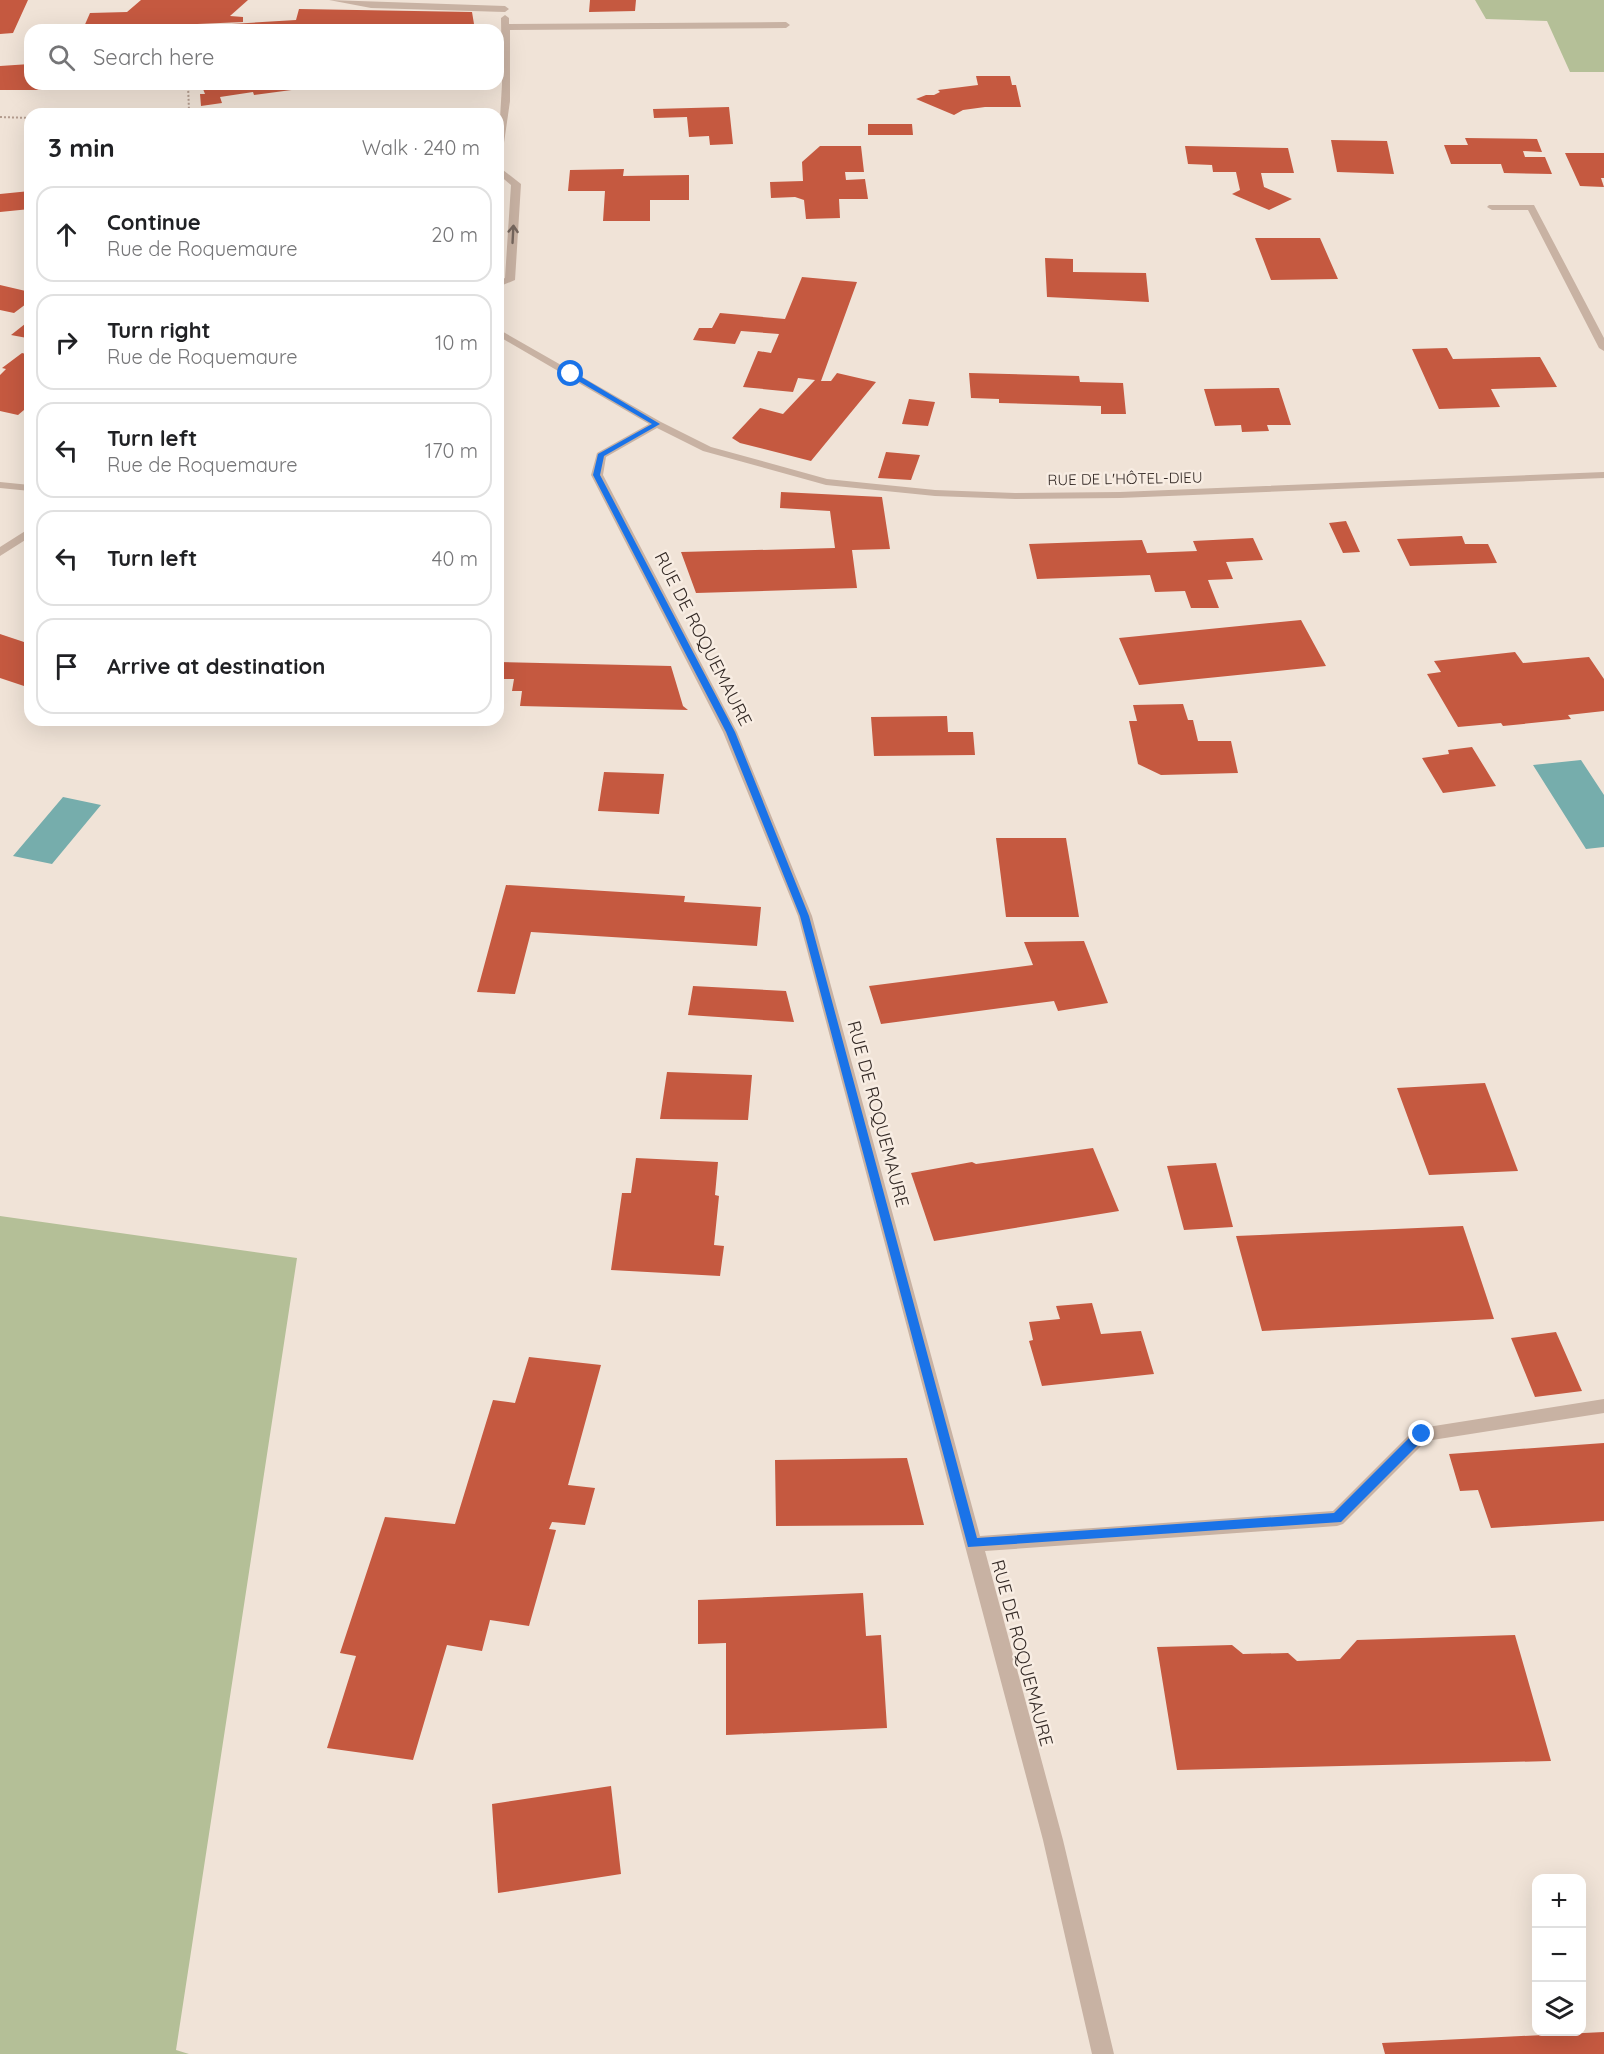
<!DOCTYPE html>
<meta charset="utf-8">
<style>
:root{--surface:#fff;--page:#f6f6f6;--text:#202124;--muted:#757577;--line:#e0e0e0}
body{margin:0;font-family:Quicksand,sans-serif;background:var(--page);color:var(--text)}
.controls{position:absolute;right:18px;bottom:18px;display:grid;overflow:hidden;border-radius:12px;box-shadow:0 6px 24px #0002}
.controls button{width:54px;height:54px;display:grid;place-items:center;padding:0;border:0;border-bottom:2px solid var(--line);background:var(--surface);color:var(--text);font:30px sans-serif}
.stop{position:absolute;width:18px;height:18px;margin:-14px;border:4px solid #1a73e8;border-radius:50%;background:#fff}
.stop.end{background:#1a73e8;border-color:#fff;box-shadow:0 2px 6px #0008}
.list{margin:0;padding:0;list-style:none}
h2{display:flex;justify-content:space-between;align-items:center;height:78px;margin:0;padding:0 24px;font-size:26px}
h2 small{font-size:20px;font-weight:400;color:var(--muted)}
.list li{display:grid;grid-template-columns:39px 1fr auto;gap:18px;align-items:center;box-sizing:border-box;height:96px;margin:0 12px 12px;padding:0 12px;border:2px solid var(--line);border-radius:18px}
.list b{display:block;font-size:22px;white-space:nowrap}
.list p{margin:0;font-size:20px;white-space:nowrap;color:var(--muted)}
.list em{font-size:20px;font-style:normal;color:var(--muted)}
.icon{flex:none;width:33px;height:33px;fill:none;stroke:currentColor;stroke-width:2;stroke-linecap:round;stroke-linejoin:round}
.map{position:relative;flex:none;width:1604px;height:2054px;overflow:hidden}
.search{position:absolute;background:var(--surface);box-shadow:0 6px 24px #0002;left:24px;top:24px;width:480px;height:66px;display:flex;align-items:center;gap:15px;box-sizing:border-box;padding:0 21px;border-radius:18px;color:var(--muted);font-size:22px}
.panel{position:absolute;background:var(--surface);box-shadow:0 6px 24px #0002;left:24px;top:108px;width:480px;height:618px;border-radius:18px}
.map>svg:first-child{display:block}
.green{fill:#b4bf97}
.water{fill:#76adac}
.building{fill:#c55940}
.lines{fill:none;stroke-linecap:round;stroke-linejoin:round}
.path{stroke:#b39c8e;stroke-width:2;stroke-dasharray:2 2;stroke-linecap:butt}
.minor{fill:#c8b2a3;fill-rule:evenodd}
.oneway{stroke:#76675e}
.route{fill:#1a73e8}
.labels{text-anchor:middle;stroke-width:5;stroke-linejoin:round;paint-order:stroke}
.far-street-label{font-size:15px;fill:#332925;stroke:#f8ede3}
.street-label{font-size:18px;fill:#332925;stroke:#f8ede3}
</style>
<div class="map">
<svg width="1604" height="2054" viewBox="0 0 1604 2054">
<rect width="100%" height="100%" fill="#f0e3d7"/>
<!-- green -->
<path class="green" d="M 1475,0 L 1604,0 L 1604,72 L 1570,72 L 1547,21 L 1486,19 Z
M 0,1216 L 297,1258 L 176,2050 L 189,2054 L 0,2054 Z"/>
<!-- water -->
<path class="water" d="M 1581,760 L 1604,795 L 1604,847 L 1586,849 L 1533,765 Z
M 63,797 L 101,805 L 52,864 L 13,856 Z"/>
<!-- building -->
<path class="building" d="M 0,0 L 28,0 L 13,33 L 0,34 Z
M 141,0 L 248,0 L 230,16 L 243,17 L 243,22 L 83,29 L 90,13 L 127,12 Z
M 590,0 L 636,0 L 635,11 L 589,12 Z
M 299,9 L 472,12 L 475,30 L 167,30 L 167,28 L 296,20 Z
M 30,64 L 30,84 L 104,84 L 101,90 L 0,90 L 0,66 Z
M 976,76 L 1010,76 L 1012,85 L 1016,85 L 1021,107 L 985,107 L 963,110 L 954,115 L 916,99 L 926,95 L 934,95 L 940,92 L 938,90 L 978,85 Z
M 201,84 L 329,84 L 329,85 L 254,95 L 253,92 L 220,97 L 222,103 L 201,106 L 200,94 L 205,94 Z
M 729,107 L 733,144 L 710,145 L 709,136 L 689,137 L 687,117 L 654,118 L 653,109 Z
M 868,124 L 912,124 L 913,135 L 868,135 Z
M 1465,138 L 1537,139 L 1542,152 L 1523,151 L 1525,157 L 1545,157 L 1552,174 L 1504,173 L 1501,164 L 1451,164 L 1444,145 L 1468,145 Z
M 1331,140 L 1387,141 L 1394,174 L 1337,172 Z
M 820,146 L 861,146 L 864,172 L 845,172 L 846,180 L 865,179 L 868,199 L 839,199 L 840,218 L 806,219 L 804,200 L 795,197 L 771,198 L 770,182 L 803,181 L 802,162 Z
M 1185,146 L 1288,148 L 1294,173 L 1261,173 L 1264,187 L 1292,199 L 1269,210 L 1232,194 L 1240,190 L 1236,172 L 1213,172 L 1212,165 L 1188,164 Z
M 1565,153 L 1604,153 L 1604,178 L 1601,178 L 1604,187 L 1580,186 Z
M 624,169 L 623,176 L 689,175 L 689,200 L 650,200 L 650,221 L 603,221 L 605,191 L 568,191 L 570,170 Z
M 30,191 L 30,209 L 0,212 L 0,194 Z
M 1255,238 L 1320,238 L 1338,279 L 1271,280 Z
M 1045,258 L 1073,259 L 1073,272 L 1146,273 L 1149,302 L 1047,297 Z
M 802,277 L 857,282 L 821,381 L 831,381 L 837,373 L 876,382 L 811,461 L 740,443 L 732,438 L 760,408 L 783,414 L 815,380 L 798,378 L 793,392 L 743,387 L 758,351 L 771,353 L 779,334 L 741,331 L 735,344 L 693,340 L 699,328 L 712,328 L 720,313 L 785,319 Z
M 0,285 L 30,292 L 30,301 L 14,313 L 0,310 Z
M 30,320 L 30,335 L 27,338 L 11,335 Z
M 1447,348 L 1453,359 L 1540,357 L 1557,387 L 1491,389 L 1500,407 L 1439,409 L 1412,349 Z
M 22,353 L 30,355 L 30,405 L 18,415 L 0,411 L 0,375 L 6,369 L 2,368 Z
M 969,373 L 1079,376 L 1080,382 L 1123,383 L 1126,414 L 1101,414 L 1101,406 L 999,403 L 999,399 L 971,398 Z
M 1279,388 L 1291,425 L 1267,425 L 1269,431 L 1242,432 L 1241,425 L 1215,426 L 1204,389 Z
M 909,399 L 935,402 L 928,426 L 902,424 Z
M 886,452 L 920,455 L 911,480 L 878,478 Z
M 781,492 L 882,497 L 890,549 L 852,550 L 857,588 L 696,593 L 681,552 L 835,548 L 830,511 L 780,508 Z
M 1346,521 L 1360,552 L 1343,553 L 1329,523 Z
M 1462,536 L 1465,544 L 1488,544 L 1497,563 L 1410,566 L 1397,539 Z
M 1253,538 L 1263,560 L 1226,562 L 1233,579 L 1208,580 L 1219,608 L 1191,608 L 1185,591 L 1155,592 L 1150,575 L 1037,579 L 1029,544 L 1142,540 L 1147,553 L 1197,551 L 1193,541 Z
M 1301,620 L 1326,666 L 1139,685 L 1119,638 Z
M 0,634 L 30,644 L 30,688 L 0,678 Z
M 1515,652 L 1523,663 L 1589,657 L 1604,679 L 1604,711 L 1568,715 L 1571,719 L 1503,726 L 1501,723 L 1458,727 L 1427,674 L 1441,672 L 1434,661 Z
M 498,662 L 671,666 L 683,706 L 688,710 L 520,706 L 522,691 L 512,691 L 514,679 L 498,679 Z
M 1183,704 L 1188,720 L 1193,720 L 1198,741 L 1231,741 L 1238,773 L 1161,775 L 1138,764 L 1129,721 L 1137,721 L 1133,705 Z
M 947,716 L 948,732 L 973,732 L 975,755 L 874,756 L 871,717 Z
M 1472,747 L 1496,786 L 1443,793 L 1422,758 L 1449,754 L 1448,750 Z
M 604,772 L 664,774 L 659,814 L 598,811 Z
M 996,838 L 1066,838 L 1079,917 L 1006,917 Z
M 506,885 L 685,896 L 684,902 L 761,907 L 757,946 L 531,932 L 515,994 L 477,992 Z
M 1084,941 L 1108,1003 L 1058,1011 L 1054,1001 L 881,1024 L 869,986 L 1033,965 L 1024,942 Z
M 693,986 L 786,991 L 794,1022 L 688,1015 Z
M 667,1072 L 752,1075 L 748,1120 L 660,1119 Z
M 1485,1083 L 1518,1171 L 1429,1175 L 1397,1088 Z
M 1093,1148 L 1119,1211 L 934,1241 L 911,1173 L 972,1162 L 976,1164 Z
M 636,1158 L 718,1162 L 715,1195 L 719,1196 L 714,1245 L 724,1246 L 720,1276 L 611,1270 L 622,1193 L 631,1193 Z
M 1216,1163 L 1233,1227 L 1184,1230 L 1167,1166 Z
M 1463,1226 L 1494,1319 L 1262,1331 L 1236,1236 Z
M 1092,1303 L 1101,1334 L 1141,1331 L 1154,1374 L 1042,1386 L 1029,1341 L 1033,1340 L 1029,1322 L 1060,1319 L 1056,1306 Z
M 1556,1332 L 1582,1391 L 1535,1397 L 1511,1338 Z
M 529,1357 L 601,1365 L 568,1485 L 595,1488 L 585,1525 L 552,1522 L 549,1529 L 556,1530 L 529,1626 L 490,1620 L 482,1651 L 447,1645 L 413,1760 L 327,1748 L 356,1656 L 340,1653 L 385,1517 L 455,1524 L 493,1400 L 515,1403 Z
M 1604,1443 L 1604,1521 L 1491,1528 L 1478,1490 L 1460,1491 L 1449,1454 Z
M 907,1458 L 924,1525 L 776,1526 L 775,1460 Z
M 863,1593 L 866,1636 L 881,1635 L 887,1728 L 726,1735 L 726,1643 L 698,1644 L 698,1600 Z
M 1515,1635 L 1551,1761 L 1177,1770 L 1157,1647 L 1232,1645 L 1243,1654 L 1288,1653 L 1297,1661 L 1340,1659 L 1357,1640 Z
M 611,1786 L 621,1874 L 498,1893 L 492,1804 Z
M 1604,2032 L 1604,2054 L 1385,2054 L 1382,2043 Z"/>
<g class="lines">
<!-- path -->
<path class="path" d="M 184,114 L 189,111 L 188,84
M 0,117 L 30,118"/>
<!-- minor -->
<path class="minor" d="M 329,0 L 505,6 L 509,9 L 505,12 L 371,8 Z
M 505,15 L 509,18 L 509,24 L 786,22 L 790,25 L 786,28 L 510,30 L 510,101 L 503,150 L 498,153 L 502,84 L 501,18 Z
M 498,166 L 521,184 L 515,280 L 498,287 L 498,281 L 505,278 L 511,185 L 498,174 Z
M 1489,205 L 1534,205 L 1604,338 L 1604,351 L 1599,348 L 1528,210 L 1492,210 L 1487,207 Z
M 498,329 L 661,422 L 711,447 L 827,479 L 935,490 L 1015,493 L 1120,492 L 1604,472 L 1604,478 L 1120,498 L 1015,499 L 935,496 L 826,485 L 703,451 L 657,428 L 606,457 L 603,475 L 737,732 L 812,916 L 980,1536 L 1333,1511 L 1415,1429 L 1604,1399 L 1604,1413 L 1426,1441 L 1343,1524 L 1337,1526 L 985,1551 L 1063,1840 L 1114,2054 L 1092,2054 L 1043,1840 L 798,916 L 723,732 L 591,475 L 597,453 L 649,424 L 498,336 Z
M 0,482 L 30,485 L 30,491 L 0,488 Z
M 30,528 L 30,537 L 0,556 L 0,547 Z"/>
</g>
<!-- one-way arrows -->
<defs><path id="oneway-shaft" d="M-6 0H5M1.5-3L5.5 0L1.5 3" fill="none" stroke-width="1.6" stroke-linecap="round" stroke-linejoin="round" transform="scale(1.5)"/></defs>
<use class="oneway" href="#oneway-shaft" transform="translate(513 234) rotate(-87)"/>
<!-- route -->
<path class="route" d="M 568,372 L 573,372 L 660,424 L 604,456 L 600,475 L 735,732 L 809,916 L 977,1538 L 1334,1513 L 1417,1430 L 1426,1430 L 1426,1437 L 1341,1522 L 968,1547 L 800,916 L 726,732 L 593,475 L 598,454 L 652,424 L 568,375 Z"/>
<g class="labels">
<!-- far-street labels -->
<g class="far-street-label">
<text transform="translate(1125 479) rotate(-1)" y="5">RUE DE L'HÔTEL-DIEU</text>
</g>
<!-- street labels -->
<g class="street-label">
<text transform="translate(703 639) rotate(63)" y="6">RUE DE ROQUEMAURE</text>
<text transform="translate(878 1114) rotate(75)" y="6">RUE DE ROQUEMAURE</text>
<text transform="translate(1022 1653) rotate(75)" y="6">RUE DE ROQUEMAURE</text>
</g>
</g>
</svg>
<div class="controls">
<button>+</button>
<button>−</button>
<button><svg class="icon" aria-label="layers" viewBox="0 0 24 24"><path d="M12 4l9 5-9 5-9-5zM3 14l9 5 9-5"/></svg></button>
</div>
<div class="stop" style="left:571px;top:374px"></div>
<div class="stop end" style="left:1422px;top:1434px"></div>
<div class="search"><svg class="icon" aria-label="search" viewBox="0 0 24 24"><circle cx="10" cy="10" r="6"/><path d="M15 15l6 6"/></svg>Search here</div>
<section class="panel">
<h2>3 min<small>Walk · 240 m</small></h2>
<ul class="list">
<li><svg class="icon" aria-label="ahead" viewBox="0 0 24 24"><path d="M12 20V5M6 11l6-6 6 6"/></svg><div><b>Continue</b><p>Rue de Roquemaure</p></div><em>20 m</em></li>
<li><svg class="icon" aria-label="right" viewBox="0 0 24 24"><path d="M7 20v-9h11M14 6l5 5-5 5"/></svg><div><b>Turn right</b><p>Rue de Roquemaure</p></div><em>10 m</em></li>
<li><svg class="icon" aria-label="left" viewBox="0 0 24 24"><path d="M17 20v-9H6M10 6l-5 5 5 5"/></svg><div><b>Turn left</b><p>Rue de Roquemaure</p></div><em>170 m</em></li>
<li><svg class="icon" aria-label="left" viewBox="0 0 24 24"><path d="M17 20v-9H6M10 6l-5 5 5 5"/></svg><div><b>Turn left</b></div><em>40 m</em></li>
<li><svg class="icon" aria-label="arrive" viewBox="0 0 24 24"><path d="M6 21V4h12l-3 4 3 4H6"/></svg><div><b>Arrive at destination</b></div></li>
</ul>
</section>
</div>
